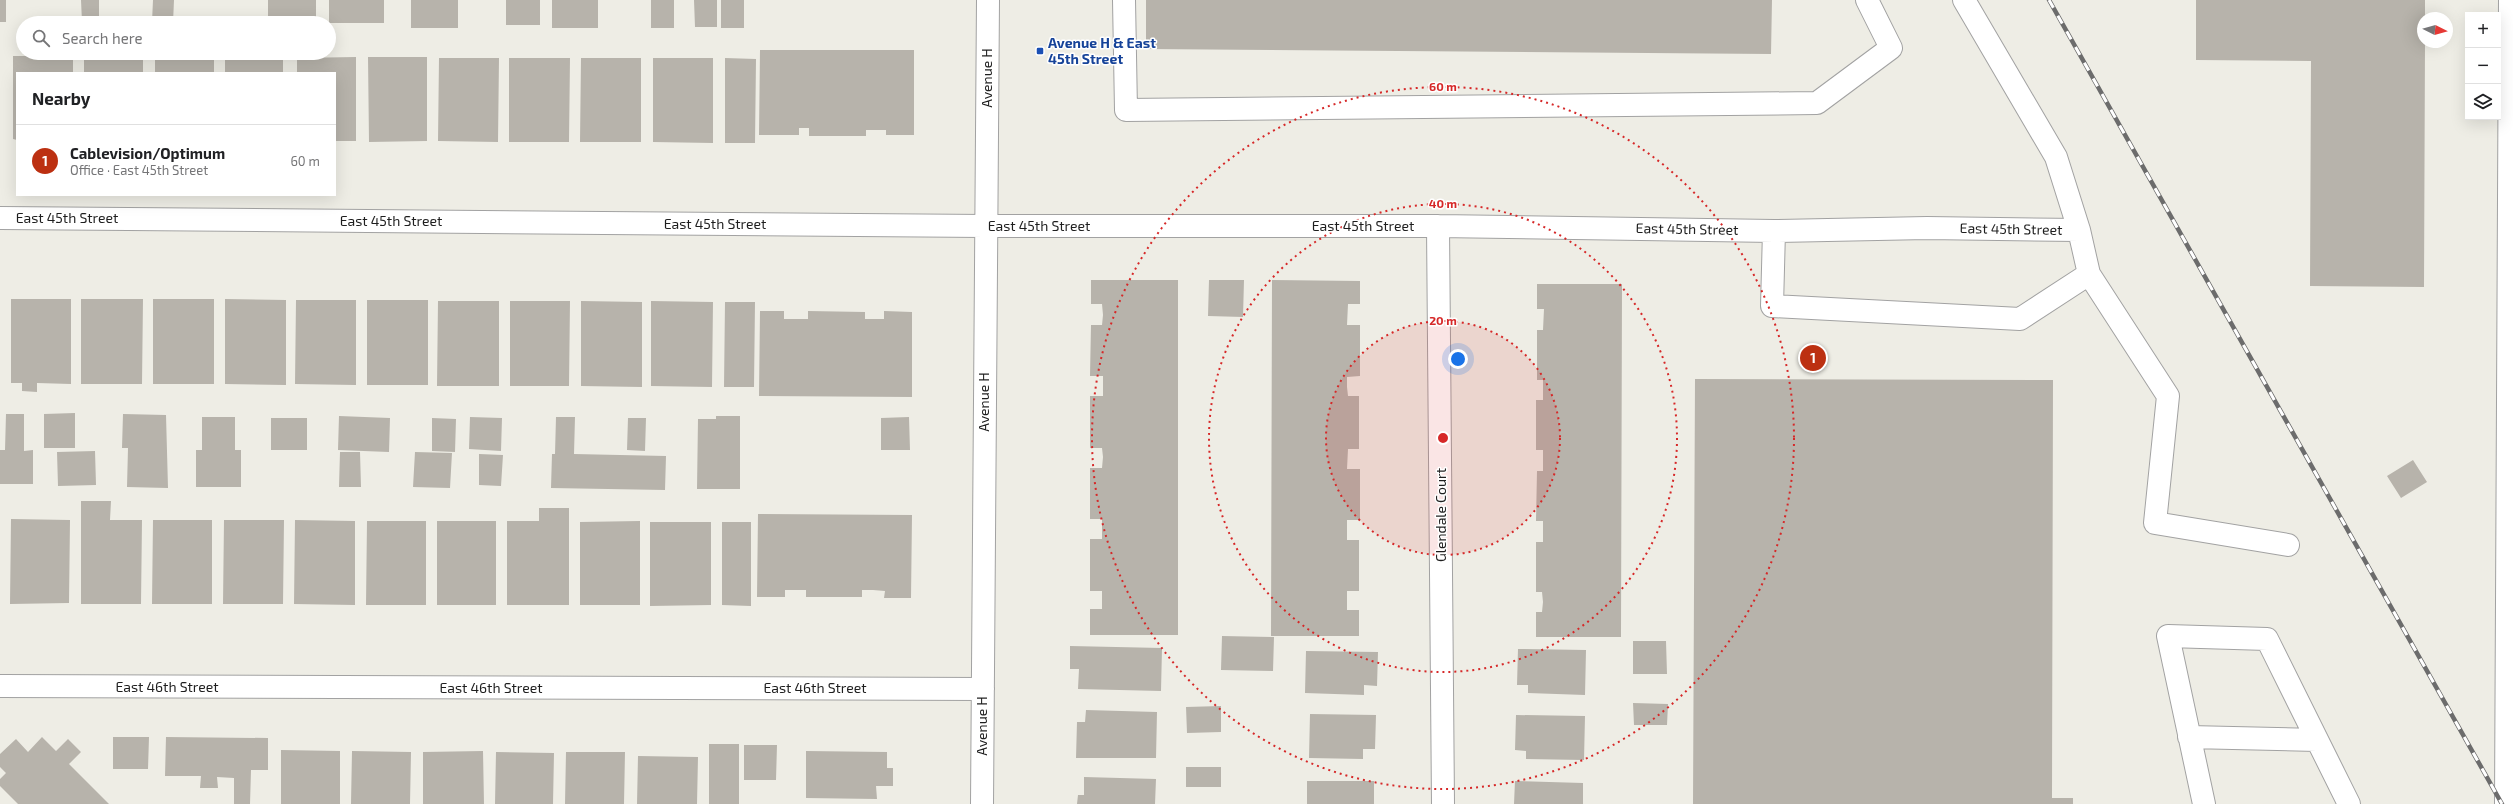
<!DOCTYPE html>
<meta charset="utf-8">
<style>
:root{--surface:#fff;--page:#f6f6f6;--text:#202124;--muted:#757577;--line:#e0e0e0;--accent:#bc3011}
body{margin:0;font-family:"Exo 2",sans-serif;background:var(--page);color:var(--text)}
.controls{position:absolute;right:12px;top:12px;display:grid;overflow:hidden;border-radius:0px;box-shadow:0 4px 16px #0002}
.controls button{width:36px;height:36px;display:grid;place-items:center;padding:0;border:0;border-bottom:1px solid var(--line);background:var(--surface);color:var(--text);font:20px sans-serif}
.compass{position:absolute;left:2417px;top:12px;width:36px;height:36px;border-radius:50%;background:var(--surface);box-shadow:0 4px 16px #0002;rotate:95deg}
.you{position:absolute;left:1458px;top:359px;width:14px;height:14px;margin:-10px;border:3px solid #fff;border-radius:50%;background:#1a73e8;box-shadow:0 0 0 6px #1a73e833}
.badge{display:grid;place-items:center;width:26px;height:26px;border-radius:50%;background:var(--accent);color:#fff;font-size:13px;font-weight:700}
.pin{position:absolute;translate:-50% -50%;border:2px solid #fff;box-shadow:0 1px 4px #0006}
.list{margin:0;padding:0;list-style:none}
h2{display:flex;justify-content:space-between;align-items:center;height:52px;margin:0;padding:0 16px;font-size:17px}
h2 small{font-size:13px;font-weight:400;color:var(--muted)}
.list li{display:grid;grid-template-columns:26px 1fr auto;gap:12px;align-items:center;box-sizing:border-box;height:72px;padding:0 16px;border-top:1px solid var(--line)}
.list b{display:block;font-size:15px;white-space:nowrap}
.list p{margin:0;font-size:13px;white-space:nowrap;color:var(--muted)}
.list em{font-size:13px;font-style:normal;color:var(--muted)}
.icon{flex:none;width:22px;height:22px;fill:none;stroke:currentColor;stroke-width:2;stroke-linecap:round;stroke-linejoin:round}
.map{position:relative;flex:none;width:2513px;height:804px;overflow:hidden}
.search{position:absolute;background:var(--surface);box-shadow:0 4px 16px #0002;left:16px;top:16px;width:320px;height:44px;display:flex;align-items:center;gap:10px;box-sizing:border-box;padding:0 14px;border-radius:22px;color:var(--muted);font-size:15px}
.panel{position:absolute;background:var(--surface);box-shadow:0 4px 16px #0002;left:16px;top:72px;width:320px;height:124px;border-radius:0px}
.map>svg:first-child{display:block}
.building{fill:#b7b3ab}
.lines{fill:none;stroke-linecap:round;stroke-linejoin:round}
.minor-casing{stroke:#a2a2a2;stroke-width:24}
.minor{stroke:#fff;stroke-width:22}
.rail-casing{stroke:#6c6c6c;stroke-width:4.5}
.rail{stroke:#fff;stroke-width:3;stroke-dasharray:9;stroke-linecap:butt}
.ring{fill:none;stroke:#d62828;stroke-width:2;stroke-dasharray:2 4}
.transit-dot{fill:#1a4fb4;stroke:#fff;stroke-width:1.5}
.labels{text-anchor:middle;stroke-width:3;stroke-linejoin:round;paint-order:stroke}
.transit-label{font-size:14px;font-weight:bold;fill:#164399;stroke:#fff;text-anchor:start}
.street-label{font-size:14px;fill:#1e1e1e;stroke:#fff}
.centre{fill:#d62828;stroke:#fff;stroke-width:2}
.ring-label{font-size:12px;text-anchor:middle;font-weight:bold;fill:#d62828;stroke:#fff;stroke-width:3;stroke-linejoin:round;paint-order:stroke}
</style>
<div class="map">
<svg width="2513" height="804" viewBox="0 0 2513 804">
<rect width="100%" height="100%" fill="#eeede5"/>
<!-- building -->
<path class="building" d="M 0,0 L 6,0 L 6,22 L 0,22 Z
M 81,0 L 99,0 L 99,21 L 82,22 Z
M 153,0 L 174,0 L 173,23 L 152,22 Z
M 268,0 L 316,0 L 316,23 L 268,23 Z
M 329,0 L 384,0 L 384,23 L 329,23 Z
M 411,0 L 458,0 L 458,28 L 411,28 Z
M 506,0 L 540,0 L 540,25 L 506,25 Z
M 552,0 L 598,0 L 598,28 L 552,28 Z
M 651,0 L 674,0 L 674,28 L 651,28 Z
M 694,0 L 717,0 L 717,27 L 695,27 Z
M 721,0 L 744,0 L 744,28 L 721,28 Z
M 1146,0 L 1772,0 L 1771,54 L 1146,49 Z
M 2196,0 L 2425,0 L 2425,18 L 2423,18 L 2423,42 L 2425,42 L 2424,287 L 2310,286 L 2311,61 L 2196,60 Z
M 760,50 L 914,50 L 914,135 L 886,135 L 886,130 L 866,130 L 866,136 L 809,136 L 809,128 L 799,128 L 799,135 L 759,135 Z
M 13,56 L 73,56 L 73,73 L 17,73 L 17,140 L 13,139 Z
M 84,56 L 143,57 L 143,73 L 84,73 Z
M 283,56 L 283,73 L 225,73 L 225,57 Z
M 155,57 L 214,57 L 214,73 L 155,73 Z
M 356,57 L 356,141 L 335,141 L 335,73 L 297,73 L 297,58 Z
M 368,57 L 427,57 L 427,141 L 369,142 Z
M 439,58 L 499,58 L 498,142 L 438,141 Z
M 509,58 L 570,58 L 569,142 L 509,142 Z
M 581,58 L 641,58 L 641,142 L 580,142 Z
M 653,58 L 713,58 L 713,143 L 653,142 Z
M 725,58 L 756,59 L 755,143 L 725,143 Z
M 1091,280 L 1178,280 L 1178,635 L 1090,635 L 1090,609 L 1102,609 L 1102,591 L 1090,591 L 1090,539 L 1102,539 L 1102,519 L 1090,519 L 1090,468 L 1102,468 L 1103,457 L 1102,448 L 1090,448 L 1090,396 L 1103,396 L 1103,376 L 1090,376 L 1091,325 L 1102,325 L 1103,315 L 1102,304 L 1091,304 Z
M 1209,280 L 1244,280 L 1243,317 L 1208,316 Z
M 1272,280 L 1360,281 L 1360,304 L 1348,304 L 1347,325 L 1360,325 L 1360,376 L 1347,377 L 1347,387 L 1348,396 L 1359,396 L 1359,449 L 1348,449 L 1347,469 L 1360,469 L 1360,520 L 1347,520 L 1347,540 L 1359,540 L 1359,591 L 1347,591 L 1347,610 L 1359,610 L 1359,636 L 1271,636 Z
M 1537,284 L 1622,284 L 1621,637 L 1536,637 L 1536,612 L 1542,612 L 1543,602 L 1542,592 L 1536,592 L 1536,542 L 1543,542 L 1543,521 L 1536,521 L 1537,471 L 1543,471 L 1543,450 L 1536,450 L 1536,400 L 1543,400 L 1543,380 L 1537,380 L 1537,330 L 1543,330 L 1544,309 L 1537,309 Z
M 11,299 L 71,299 L 71,384 L 37,383 L 37,392 L 22,391 L 22,383 L 11,383 Z
M 81,299 L 143,299 L 142,384 L 81,384 Z
M 153,299 L 214,299 L 214,384 L 153,384 Z
M 225,299 L 286,300 L 286,385 L 225,384 Z
M 296,300 L 356,300 L 356,385 L 295,384 Z
M 367,300 L 428,300 L 428,385 L 367,385 Z
M 438,301 L 499,301 L 499,386 L 437,386 Z
M 510,301 L 570,301 L 569,386 L 510,386 Z
M 581,301 L 642,302 L 642,387 L 581,386 Z
M 651,301 L 713,302 L 712,387 L 651,386 Z
M 725,302 L 755,302 L 754,387 L 724,387 Z
M 760,311 L 784,311 L 784,319 L 808,319 L 808,311 L 865,312 L 865,319 L 884,319 L 884,311 L 912,312 L 912,397 L 759,396 Z
M 1695,379 L 2053,380 L 2052,798 L 2073,798 L 2073,804 L 1693,804 Z
M 75,413 L 75,448 L 44,448 L 44,414 Z
M 6,414 L 24,414 L 24,451 L 33,450 L 33,484 L 0,484 L 0,450 L 5,450 Z
M 123,414 L 166,415 L 168,488 L 127,487 L 128,448 L 122,448 Z
M 339,416 L 390,418 L 389,452 L 338,450 Z
M 716,416 L 740,416 L 740,489 L 697,489 L 698,419 L 716,419 Z
M 202,417 L 235,417 L 235,450 L 241,450 L 241,487 L 196,487 L 196,450 L 202,450 Z
M 470,417 L 502,418 L 501,451 L 469,449 Z
M 556,417 L 575,417 L 574,454 L 666,456 L 665,490 L 551,488 L 552,454 L 555,454 Z
M 909,417 L 910,450 L 881,450 L 881,418 Z
M 271,418 L 307,418 L 307,450 L 271,450 Z
M 432,418 L 456,419 L 455,452 L 432,451 Z
M 628,418 L 646,418 L 645,451 L 627,450 Z
M 95,451 L 96,485 L 58,486 L 57,452 Z
M 340,452 L 360,452 L 361,487 L 339,487 Z
M 415,452 L 452,453 L 450,488 L 413,487 Z
M 479,454 L 503,455 L 501,486 L 479,485 Z
M 2413,460 L 2427,482 L 2401,498 L 2387,476 Z
M 81,501 L 111,501 L 110,520 L 142,520 L 141,604 L 81,604 Z
M 539,508 L 569,508 L 569,605 L 507,605 L 507,521 L 539,521 Z
M 758,514 L 912,515 L 911,598 L 884,598 L 885,591 L 873,590 L 862,590 L 862,597 L 806,597 L 806,590 L 785,590 L 785,597 L 757,597 Z
M 11,519 L 70,520 L 69,603 L 10,604 Z
M 153,520 L 212,520 L 212,604 L 152,604 Z
M 224,520 L 284,520 L 283,604 L 223,604 Z
M 295,520 L 355,521 L 355,605 L 294,604 Z
M 367,521 L 426,521 L 426,605 L 366,605 Z
M 437,521 L 496,521 L 496,605 L 437,605 Z
M 640,521 L 640,605 L 580,605 L 580,522 Z
M 650,522 L 711,522 L 711,605 L 650,606 Z
M 722,522 L 751,522 L 751,606 L 722,605 Z
M 1222,636 L 1274,637 L 1273,671 L 1221,670 Z
M 1633,641 L 1666,641 L 1667,674 L 1633,674 Z
M 1070,646 L 1162,648 L 1161,691 L 1078,689 L 1079,669 L 1070,669 Z
M 1518,649 L 1586,650 L 1585,695 L 1528,693 L 1528,685 L 1517,685 Z
M 1306,651 L 1378,652 L 1377,686 L 1364,685 L 1364,695 L 1305,693 Z
M 1633,703 L 1668,704 L 1667,725 L 1634,725 Z
M 1221,706 L 1221,732 L 1187,733 L 1186,707 Z
M 1086,710 L 1157,712 L 1156,758 L 1076,758 L 1077,722 L 1085,722 Z
M 1310,714 L 1376,715 L 1375,749 L 1363,749 L 1363,759 L 1309,758 Z
M 1516,715 L 1585,716 L 1584,760 L 1526,759 L 1526,751 L 1515,750 Z
M 42,737 L 56,751 L 68,739 L 81,752 L 69,764 L 109,804 L 18,804 L 0,786 L 0,779 L 6,773 L 0,767 L 0,754 L 16,739 L 28,752 Z
M 113,737 L 149,737 L 148,769 L 113,769 Z
M 166,737 L 268,738 L 268,770 L 251,770 L 250,804 L 234,804 L 234,778 L 217,777 L 218,788 L 200,788 L 201,776 L 165,776 Z
M 709,744 L 739,744 L 739,804 L 709,804 Z
M 744,745 L 777,745 L 776,780 L 744,780 Z
M 281,750 L 340,751 L 340,804 L 281,804 Z
M 352,751 L 411,752 L 410,804 L 351,804 Z
M 483,751 L 484,804 L 423,804 L 423,752 Z
M 806,751 L 887,752 L 887,768 L 893,768 L 893,786 L 876,786 L 877,799 L 806,798 Z
M 496,752 L 554,753 L 553,804 L 495,804 Z
M 566,752 L 625,752 L 624,804 L 565,804 Z
M 638,756 L 698,757 L 697,804 L 637,804 Z
M 1186,767 L 1221,767 L 1221,787 L 1186,787 Z
M 1084,777 L 1156,779 L 1155,804 L 1077,804 L 1078,795 L 1084,795 Z
M 1307,781 L 1374,781 L 1374,804 L 1307,804 Z
M 1515,781 L 1583,783 L 1583,804 L 1514,804 Z"/>
<g class="lines">
<!-- minor casing -->
<g class="minor-casing">
<path id="minor" d="M 1124,0 L 1126,110 L 1817,103 L 1891,48 L 1867,0
M 1964,0 L 2056,157 L 2079,230 L 2089,274 L 2168,396 L 2155,523 L 2288,545
M 0,218 L 985,226 L 1438,226 L 1774,231 L 1927,228 L 2079,230
M 1438,226 L 1443,804
M 1774,231 L 1772,306 L 2020,319 L 2089,274
M 0,686 L 983,689
M 2189,737 L 2317,740
M 982,804 L 988,0
M 2204,804 L 2168,636 L 2267,639 L 2349,804
M 2506,804 L 2510,0"/>
</g>
<!-- minor -->
<use href="#minor" class="minor"/>
<!-- rail casing -->
<g class="rail-casing">
<path id="rail" d="M 2049,0 L 2502,804"/>
</g>
<!-- rail -->
<use href="#rail" class="rail"/>
</g>
<!-- distance rings -->
<circle cx="1443" cy="438" r="117" fill="#d62828" fill-opacity=".12"/>
<g class="ring">
<circle cx="1443" cy="438" r="117"/>
<circle cx="1443" cy="438" r="234"/>
<circle cx="1443" cy="438" r="351"/>
</g>
<!-- markers -->
<rect class="transit-dot" x="1036" y="47" width="8" height="8" rx="2"/>
<g class="labels">
<!-- transit labels -->
<g class="transit-label">
<text x="1048" y="48">Avenue H &amp; East<tspan x="1048" dy="16">45th Street</tspan></text>
</g>
<!-- street labels -->
<g class="street-label">
<text transform="translate(987 78) rotate(-90)" y="5">Avenue H</text>
<text x="67" y="223">East 45th Street</text>
<text x="391" y="226">East 45th Street</text>
<text x="715" y="229">East 45th Street</text>
<text x="1039" y="231">East 45th Street</text>
<text x="1363" y="231">East 45th Street</text>
<text transform="translate(1687 229) rotate(1)" y="5">East 45th Street</text>
<text transform="translate(2011 229) rotate(1)" y="5">East 45th Street</text>
<text transform="translate(984 402) rotate(-90)" y="5">Avenue H</text>
<text transform="translate(1441 515) rotate(-90)" y="5">Glendale Court</text>
<text x="167" y="692">East 46th Street</text>
<text x="491" y="693">East 46th Street</text>
<text x="815" y="693">East 46th Street</text>
<text transform="translate(982 726) rotate(-90)" y="5">Avenue H</text>
</g>
</g>
<circle cx="1443" cy="438" r="6" class="centre"/>
<g class="ring-label">
<text x="1443" y="91">60 m</text>
<text x="1443" y="208">40 m</text>
<text x="1443" y="325">20 m</text>
</g>
</svg>
<div class="controls">
<button>+</button>
<button>−</button>
<button><svg class="icon" aria-label="layers" viewBox="0 0 24 24"><path d="M12 4l9 5-9 5-9-5zM3 14l9 5 9-5"/></svg></button>
</div>
<svg class="compass" viewBox="-18 -18 36 36"><path d="M0-13l5 13h-10z" fill="#e53935"/><path d="M0 13l5-13h-10z" fill="#757577"/></svg>
<div class="you"></div>
<div class="pin badge" style="left:1813px;top:358px">1</div>
<div class="search"><svg class="icon" aria-label="search" viewBox="0 0 24 24"><circle cx="10" cy="10" r="6"/><path d="M15 15l6 6"/></svg>Search here</div>
<section class="panel">
<h2>Nearby<small></small></h2>
<ul class="list">
<li><span class="badge">1</span><div><b>Cablevision/Optimum</b><p>Office · East 45th Street</p></div><em>60 m</em></li>
</ul>
</section>
</div>
